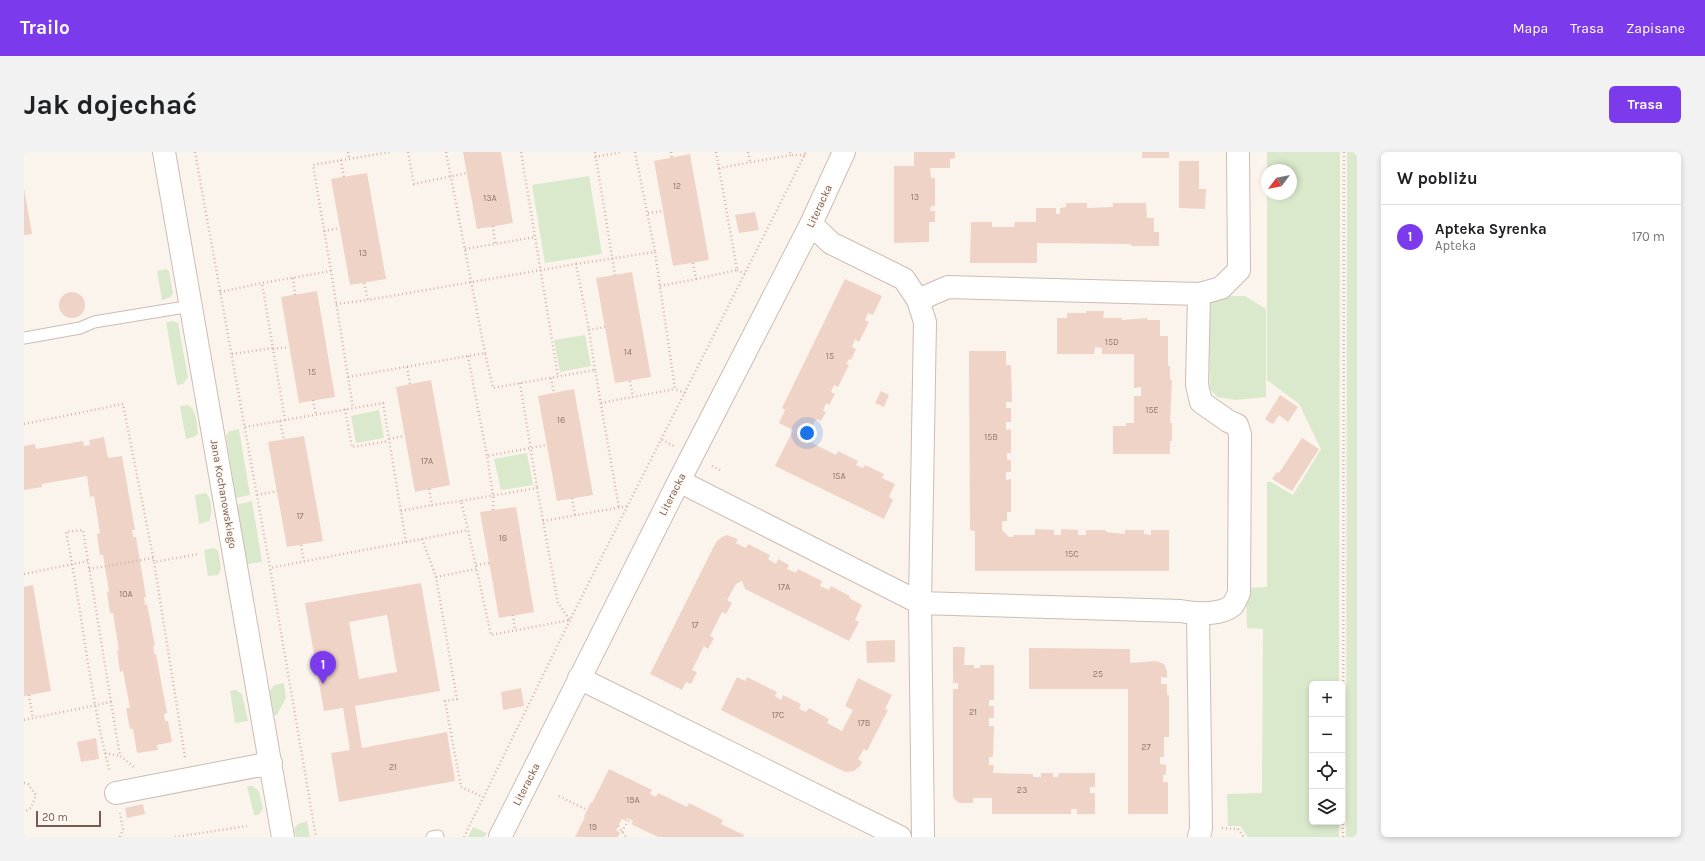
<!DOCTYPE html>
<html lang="pl">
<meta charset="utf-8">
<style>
:root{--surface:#fff;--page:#f2f2f2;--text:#202124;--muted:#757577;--line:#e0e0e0;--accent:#7c3aed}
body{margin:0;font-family:Karla,sans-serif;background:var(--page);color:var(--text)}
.controls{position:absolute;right:12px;bottom:12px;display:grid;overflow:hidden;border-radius:6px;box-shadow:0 2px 6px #0003}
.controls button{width:36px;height:36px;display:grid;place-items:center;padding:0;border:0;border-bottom:1px solid var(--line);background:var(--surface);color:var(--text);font:20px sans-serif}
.compass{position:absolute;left:1237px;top:12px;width:36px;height:36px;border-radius:50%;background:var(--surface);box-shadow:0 2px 6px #0003;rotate:238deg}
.scale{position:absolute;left:12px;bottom:10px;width:65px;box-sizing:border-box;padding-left:4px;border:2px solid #765b50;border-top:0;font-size:11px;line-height:14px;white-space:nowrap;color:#765b50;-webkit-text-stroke:3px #fef9f3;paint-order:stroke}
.you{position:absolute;left:783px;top:281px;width:14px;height:14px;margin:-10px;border:3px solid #fff;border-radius:50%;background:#1a73e8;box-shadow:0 0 0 6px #1a73e833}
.badge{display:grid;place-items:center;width:26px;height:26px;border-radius:50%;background:var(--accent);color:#fff;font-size:13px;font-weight:700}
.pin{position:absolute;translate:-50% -33px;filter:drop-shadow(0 1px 2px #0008)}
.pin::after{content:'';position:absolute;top:21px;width:14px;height:12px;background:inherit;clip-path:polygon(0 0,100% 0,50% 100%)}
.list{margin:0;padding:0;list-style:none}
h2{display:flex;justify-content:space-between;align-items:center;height:52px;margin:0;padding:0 16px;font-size:17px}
h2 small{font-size:13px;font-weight:400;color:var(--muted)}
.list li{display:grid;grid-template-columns:26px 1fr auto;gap:12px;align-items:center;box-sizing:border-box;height:64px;padding:0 16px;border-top:1px solid var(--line)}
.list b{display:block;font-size:15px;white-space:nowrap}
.list p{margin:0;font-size:13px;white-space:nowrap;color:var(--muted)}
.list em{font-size:13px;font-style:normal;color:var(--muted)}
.icon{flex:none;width:22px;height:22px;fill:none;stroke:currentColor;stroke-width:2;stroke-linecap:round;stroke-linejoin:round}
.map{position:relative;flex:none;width:1333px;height:685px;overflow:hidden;border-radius:6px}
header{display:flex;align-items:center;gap:24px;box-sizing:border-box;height:56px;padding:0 20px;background:var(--accent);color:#fff}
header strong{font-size:19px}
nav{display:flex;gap:22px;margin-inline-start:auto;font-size:14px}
.intro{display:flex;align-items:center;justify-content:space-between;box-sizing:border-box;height:96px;padding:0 24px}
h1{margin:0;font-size:28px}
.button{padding:10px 18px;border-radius:6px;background:var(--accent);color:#fff;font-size:14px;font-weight:700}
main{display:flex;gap:24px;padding:0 24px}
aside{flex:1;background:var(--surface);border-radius:6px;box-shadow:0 2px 6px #0003}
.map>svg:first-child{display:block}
.green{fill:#dae9cb}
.building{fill:#efd3c6;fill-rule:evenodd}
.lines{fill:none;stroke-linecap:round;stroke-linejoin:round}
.service-casing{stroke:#cdbcb2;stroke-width:13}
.minor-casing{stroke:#cdbcb2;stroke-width:24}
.path{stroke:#d5b6a9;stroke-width:2.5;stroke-dasharray:1 3;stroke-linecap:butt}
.service{stroke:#fff;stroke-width:11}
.minor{stroke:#fff;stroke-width:22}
.labels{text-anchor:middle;stroke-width:3;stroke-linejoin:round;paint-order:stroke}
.number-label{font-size:9px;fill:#94796e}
.street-label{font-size:11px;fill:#765b50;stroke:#fef9f3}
</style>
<header>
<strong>Trailo</strong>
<nav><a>Mapa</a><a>Trasa</a><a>Zapisane</a></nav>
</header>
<div class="intro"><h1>Jak dojechać</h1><a class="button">Trasa</a></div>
<main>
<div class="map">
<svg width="1333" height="685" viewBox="0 0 1333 685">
<rect width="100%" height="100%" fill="#fbf4ed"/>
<!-- green -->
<path class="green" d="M 1243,0 L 1316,0 L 1315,532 L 1288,532 L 1288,670 L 1315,670 L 1315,685 L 1224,685 L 1216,674 L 1204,674 L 1203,642 L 1238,641 L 1239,477 L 1223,476 L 1222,436 L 1243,435 L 1243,330 L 1247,330 L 1269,343 L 1297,297 L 1275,252 L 1243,228 L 1243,32 L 1243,42 L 1267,42 L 1267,18 L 1243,18 Z
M 1323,0 L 1333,0 L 1333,685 L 1322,685 Z
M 565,24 L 578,102 L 521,111 L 508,33 Z
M 142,117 L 145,119 L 149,141 L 147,145 L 138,148 L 133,119 Z
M 1197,144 L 1221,144 L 1242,157 L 1242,245 L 1212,248 L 1193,245 L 1186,237 L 1184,161 L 1187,151 Z
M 149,169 L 154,171 L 164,225 L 159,232 L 153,233 L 142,170 Z
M 561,183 L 567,214 L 536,220 L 530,188 Z
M 164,253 C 173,258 173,272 174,282 L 170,285 L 162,287 L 156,254 Z
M 355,258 L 360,286 L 332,291 L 327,264 Z
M 215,277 L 226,343 L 212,346 L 202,284 L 205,279 Z
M 503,301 L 509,333 L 477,338 L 470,307 Z
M 182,341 C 188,347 189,362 185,369 L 175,372 L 171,343 Z
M 228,349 L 238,410 L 223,412 L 212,353 Z
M 190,396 L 194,399 L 197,417 L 194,423 L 184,424 L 180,398 Z
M 260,531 L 262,546 L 253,563 L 250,563 L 246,539 L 250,533 Z
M 212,538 L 218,542 L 224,569 L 211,571 L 206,539 Z
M 223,634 L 228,634 L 235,639 L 239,657 L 234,663 L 230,663 Z
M 283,669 L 286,685 L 272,685 L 270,677 L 274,672 Z
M 449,675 L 463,681 L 460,685 L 444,685 Z"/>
<!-- building -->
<path class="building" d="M 439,0 L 477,0 L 489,71 L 453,77 Z
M 890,0 L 931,0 L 931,6 L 926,7 L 926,16 L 906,16 L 907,26 L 911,26 L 911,54 L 907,54 L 906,59 L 911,59 L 911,70 L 905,70 L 905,90 L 870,91 L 870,14 L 890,14 Z
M 1118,0 L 1145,0 L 1145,6 L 1118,6 Z
M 666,2 L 685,108 L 649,114 L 630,9 Z
M 1155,9 L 1175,9 L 1175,37 L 1182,37 L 1181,57 L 1155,56 Z
M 343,21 L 362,127 L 326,133 L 307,27 Z
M 0,36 L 8,82 L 0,83 Z
M 1042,51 L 1063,51 L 1063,56 L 1089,55 L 1089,51 L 1122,51 L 1123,66 L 1130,66 L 1130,80 L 1135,80 L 1135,94 L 1107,94 L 1107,92 L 1013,91 L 1013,111 L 946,111 L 947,70 L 968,70 L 968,75 L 990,75 L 991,70 L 1012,70 L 1012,56 L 1032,56 L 1032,62 L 1036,62 L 1036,56 L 1042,55 Z
M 731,60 L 735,78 L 715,81 L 711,63 Z
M 608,120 L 627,225 L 591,231 L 572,126 Z
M 821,127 L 858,144 L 849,163 L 844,161 L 841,168 L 845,170 L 835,190 L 831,187 L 828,195 L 832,197 L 827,208 L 825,207 L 822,212 L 825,213 L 814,235 L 810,233 L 807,240 L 811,242 L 805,253 L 802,251 L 799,259 L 802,260 L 797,269 L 792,267 L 783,284 L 790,287 L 788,291 L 812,303 L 814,299 L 834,309 L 832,313 L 839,316 L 841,313 L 860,322 L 858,326 L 871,332 L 865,345 L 869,348 L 860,367 L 751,314 L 769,278 L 755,271 L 761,258 L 758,256 Z
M 293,139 L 311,245 L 275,251 L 257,145 Z
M35 153a13 13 0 1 1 26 0a13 13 0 1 1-26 0Z
M 1062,159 L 1080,159 L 1079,166 L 1098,166 L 1098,168 L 1124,166 L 1123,168 L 1136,168 L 1136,184 L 1144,184 L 1144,214 L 1146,214 L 1146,228 L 1148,228 L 1146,271 L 1148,271 L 1148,289 L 1146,289 L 1146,302 L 1089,302 L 1089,274 L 1102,274 L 1102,271 L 1110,271 L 1110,244 L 1117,244 L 1117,235 L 1110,236 L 1110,202 L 1078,202 L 1078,196 L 1071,195 L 1070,202 L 1033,202 L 1033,166 L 1043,166 L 1043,161 L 1062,161 Z
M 945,199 L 982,199 L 982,213 L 987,213 L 988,250 L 982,250 L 982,256 L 987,256 L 987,270 L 982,270 L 982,278 L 987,277 L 987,301 L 983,301 L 983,308 L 987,308 L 987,320 L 982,320 L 982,328 L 987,327 L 987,360 L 983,360 L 983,369 L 978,369 L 978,378 L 985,385 L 989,385 L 989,383 L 1011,383 L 1011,377 L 1030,378 L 1030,383 L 1037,383 L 1037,377 L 1054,378 L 1054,383 L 1062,383 L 1062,378 L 1082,378 L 1082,380 L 1101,382 L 1101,378 L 1120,378 L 1120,382 L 1127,383 L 1127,378 L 1145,378 L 1145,419 L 951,419 L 951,379 L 946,378 Z
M 407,228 L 426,333 L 391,340 L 372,235 Z
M 550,237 L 569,343 L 533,349 L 514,244 Z
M 857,239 L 865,243 L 860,255 L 851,251 Z
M 1256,243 L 1274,255 L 1264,270 L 1255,263 L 1249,272 L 1241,267 Z
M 280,284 L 299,389 L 263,395 L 244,290 Z
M 80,285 L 84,306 L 98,304 L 111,378 L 108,378 L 109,385 L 112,385 L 122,445 L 120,445 L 121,453 L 123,452 L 131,494 L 129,494 L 130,502 L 132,502 L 143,561 L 140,562 L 141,569 L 144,569 L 148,590 L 133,593 L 134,598 L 113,601 L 109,577 L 106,577 L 102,556 L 106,556 L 99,519 L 96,520 L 93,498 L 95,498 L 89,461 L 86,461 L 83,440 L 85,439 L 79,403 L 76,403 L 73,382 L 76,381 L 70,344 L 66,345 L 63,324 L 18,332 L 18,335 L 0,338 L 0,294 L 11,292 L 12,297 L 59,289 L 60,294 L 66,293 L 65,288 Z
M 1278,286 L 1295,297 L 1268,339 L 1248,327 L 1253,320 L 1255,321 Z
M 492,355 L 510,460 L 475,466 L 456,360 Z
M 703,383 L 714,387 L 712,391 L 722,396 L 724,392 L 746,403 L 744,407 L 752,412 L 754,407 L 765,413 L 763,417 L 772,421 L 774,417 L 798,429 L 796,434 L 805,438 L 807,434 L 826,444 L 825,446 L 838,453 L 831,468 L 835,470 L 825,489 L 721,437 L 718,429 L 712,432 L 703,448 L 708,451 L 702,462 L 698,460 L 686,484 L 690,486 L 684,497 L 680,494 L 668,518 L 673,520 L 667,532 L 662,530 L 658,538 L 626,522 L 692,390 L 698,385 Z
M 397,431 L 416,539 L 331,554 L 338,596 L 423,580 L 431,629 L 315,650 L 307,601 L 326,598 L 319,556 L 300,559 L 281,451 ZM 363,463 L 373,520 L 335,527 L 325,470 Z
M 9,433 L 27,539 L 0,544 L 0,435 Z
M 871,488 L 871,510 L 843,511 L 842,489 Z
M 929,495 L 941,495 L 940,513 L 950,513 L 950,516 L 956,516 L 956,513 L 970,513 L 970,548 L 965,548 L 965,554 L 970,554 L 970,566 L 965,566 L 965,574 L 970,574 L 969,605 L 965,605 L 965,613 L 970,613 L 969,621 L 1009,622 L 1009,625 L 1017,625 L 1017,621 L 1029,621 L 1029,625 L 1034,625 L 1035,621 L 1071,621 L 1071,635 L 1066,635 L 1066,641 L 1071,641 L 1071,662 L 1053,662 L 1053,657 L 1047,657 L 1047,662 L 968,662 L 968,646 L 949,646 L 949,651 L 936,651 L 931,648 L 929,644 L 929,537 L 934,537 L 934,531 L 929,531 Z
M 1005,496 L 1106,497 L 1106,511 L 1132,509 L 1140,512 L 1143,519 L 1143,526 L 1137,525 L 1137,532 L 1143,532 L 1143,543 L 1145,543 L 1145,585 L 1140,585 L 1140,605 L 1136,605 L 1136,612 L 1142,613 L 1142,623 L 1139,623 L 1139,630 L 1144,630 L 1144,662 L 1104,662 L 1104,537 L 1005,537 Z
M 713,525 L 721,529 L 723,525 L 753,540 L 751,544 L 757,548 L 759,543 L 777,552 L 775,557 L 782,560 L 785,556 L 805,567 L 803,571 L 818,579 L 829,558 L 821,554 L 834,526 L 868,543 L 861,557 L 864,558 L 843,599 L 840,597 L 834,607 L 838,610 L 836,614 L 830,619 L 821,620 L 697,558 Z
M 497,536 L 500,554 L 479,558 L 477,540 Z
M 72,586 L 75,607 L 57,610 L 53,590 Z
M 585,617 L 628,638 L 626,642 L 632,645 L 634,641 L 663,655 L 665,651 L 699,668 L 697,672 L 720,683 L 719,685 L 634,685 L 607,672 L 609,669 L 603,666 L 602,669 L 598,667 L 592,678 L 596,681 L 594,685 L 551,685 L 561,665 L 560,664 L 567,650 L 568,651 Z
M 119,652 L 121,662 L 103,666 L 101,656 Z"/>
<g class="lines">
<!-- service casing -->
<g class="service-casing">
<path id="service" d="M 0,186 L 56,176 L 70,170 L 167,154
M 408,685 L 414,684"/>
</g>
<!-- minor casing -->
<g class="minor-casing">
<path id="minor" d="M 140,0 L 259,685
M 787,72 L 807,91 L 880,127 L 894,148 L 901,170 L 896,451 L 899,685
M 894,148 L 924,135 L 1175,142 L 1197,136 L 1215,118 L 1214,0
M 655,329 L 896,451 L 1156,459 C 1171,462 1196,464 1209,453 C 1211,450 1213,445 1215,441 L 1216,282 L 1213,273 L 1204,269 L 1177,250 L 1173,233 L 1175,142
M 1174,462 L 1177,676 L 1175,685
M 555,526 L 876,685
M 92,641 L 247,611
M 476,685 L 655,329 L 787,72 L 820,0"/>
</g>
<!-- path -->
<path class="path" d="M 171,0 L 246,416 L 292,685
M 324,0 L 325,7
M 384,0 L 390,32 L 443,21
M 422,0 L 461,201
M 497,0 L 534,224
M 571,0 L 591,123
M 611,0 L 631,100
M 647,0 L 648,6
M 692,0 L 695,16 L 767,3
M 724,0 L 726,10
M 766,0 L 767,3 L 781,3
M 571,5 L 598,0
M 317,8 L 320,25
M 624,61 L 639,59
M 469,74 L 471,91
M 300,79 L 315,76
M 441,97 L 511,85
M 552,112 L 631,100 L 651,237 L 661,241
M 713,118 L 721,122
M 307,119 L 289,13 L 366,0
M 269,126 L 271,143
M 672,127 L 713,118 L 695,16
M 340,131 L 344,148 L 552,112 L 565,178
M 636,134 L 672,127 L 669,111
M 196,140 L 238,131
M 312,152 L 344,148
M 249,197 L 265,195
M 208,202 L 249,196
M 444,204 L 463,304
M 383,215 L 386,232
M 571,218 L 565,178 L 581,175
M 324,225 L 461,201 L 469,236 L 571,218 L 595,356
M 527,226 L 530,241
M 606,229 L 609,245
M 496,231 L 513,336
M 289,248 L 292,263
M 577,251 L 651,237
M 321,257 L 328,295 L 365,289
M 261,268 L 238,131 L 307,119 L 329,256
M 256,269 L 260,287
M 0,272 L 99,252 L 130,410
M 221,275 L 359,251 L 382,390 L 246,416
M 365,287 L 380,284
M 638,288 L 650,294
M 688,314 L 696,318
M 405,337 L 408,353 L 437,349
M 233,343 L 253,339
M 548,346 L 551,363
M 469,358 L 469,344 L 463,304 L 523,293
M 377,359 L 408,353
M 519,369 L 604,354
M 398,387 L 412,425 L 433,547 L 421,549 L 437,635 L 459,645
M 382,390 L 444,378 L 467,483 L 546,468 L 534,451 L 513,336 L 437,349 L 444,378
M 277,393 L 280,409
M 452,413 L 465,411
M 65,417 L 129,406
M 0,422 L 64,409
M 412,425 L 452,417
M 489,463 L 491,479
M 5,543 L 9,566
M 87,550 L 59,378 L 42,380 C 57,453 64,528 81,601 L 96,604
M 0,568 L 87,550 L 96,604 L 110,615
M 81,601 L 86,620
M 161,605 L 130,410 L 175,402
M 0,631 L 4,632 L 12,643 L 7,656 L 0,660
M 535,644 L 563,658
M 594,674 L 602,685
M 1198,676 L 1214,677 L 1220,685
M 598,680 L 605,667
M 96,685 L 99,677 L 96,661
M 151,685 L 223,674
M 440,685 L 546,468 L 782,0
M 1319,685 L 1320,0"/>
<!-- service -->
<use href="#service" class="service"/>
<!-- minor -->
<use href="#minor" class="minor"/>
</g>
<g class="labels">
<!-- number labels -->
<g class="number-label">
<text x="653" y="37">12</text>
<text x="891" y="48">13</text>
<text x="466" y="49">13A</text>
<text x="339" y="104">13</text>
<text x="1088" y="193">15D</text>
<text x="604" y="203">14</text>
<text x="806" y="207">15</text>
<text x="288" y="223">15</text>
<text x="1128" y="261">15E</text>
<text x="537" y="271">16</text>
<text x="967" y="288">15B</text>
<text x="403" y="312">17A</text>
<text x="815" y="327">15A</text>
<text x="276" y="367">17</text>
<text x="479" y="389">18</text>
<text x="1048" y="405">15C</text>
<text x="760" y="438">17A</text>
<text x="102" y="445">10A</text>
<text x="671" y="476">17</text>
<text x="1074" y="525">25</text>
<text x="949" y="563">21</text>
<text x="754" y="566">17C</text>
<text x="840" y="574">17B</text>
<text x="1122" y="598">27</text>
<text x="369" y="618">21</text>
<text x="998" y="641">23</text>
<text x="609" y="651">19A</text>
<text x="569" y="678">19</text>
</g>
<!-- street labels -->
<g class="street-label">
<text transform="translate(795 54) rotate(-65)" y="4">Literacka</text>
<text transform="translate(200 342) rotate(80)" y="4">Jana Kochanowskiego</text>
<text transform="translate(648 342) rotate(-63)" y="4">Literacka</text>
<text transform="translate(502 632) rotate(-63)" y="4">Literacka</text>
</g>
</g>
</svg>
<div class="controls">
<button>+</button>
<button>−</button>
<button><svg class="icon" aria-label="locate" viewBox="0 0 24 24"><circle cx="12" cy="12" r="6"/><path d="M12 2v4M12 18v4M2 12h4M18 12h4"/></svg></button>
<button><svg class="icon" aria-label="layers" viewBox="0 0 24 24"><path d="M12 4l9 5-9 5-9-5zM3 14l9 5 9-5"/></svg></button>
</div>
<svg class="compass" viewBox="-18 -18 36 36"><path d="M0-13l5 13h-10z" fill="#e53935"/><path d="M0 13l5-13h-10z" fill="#757577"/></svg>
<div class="scale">20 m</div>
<div class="you"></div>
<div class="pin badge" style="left:299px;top:532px">1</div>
</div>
<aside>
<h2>W pobliżu<small></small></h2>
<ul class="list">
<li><span class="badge">1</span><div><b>Apteka Syrenka</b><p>Apteka</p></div><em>170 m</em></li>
</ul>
</aside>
</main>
